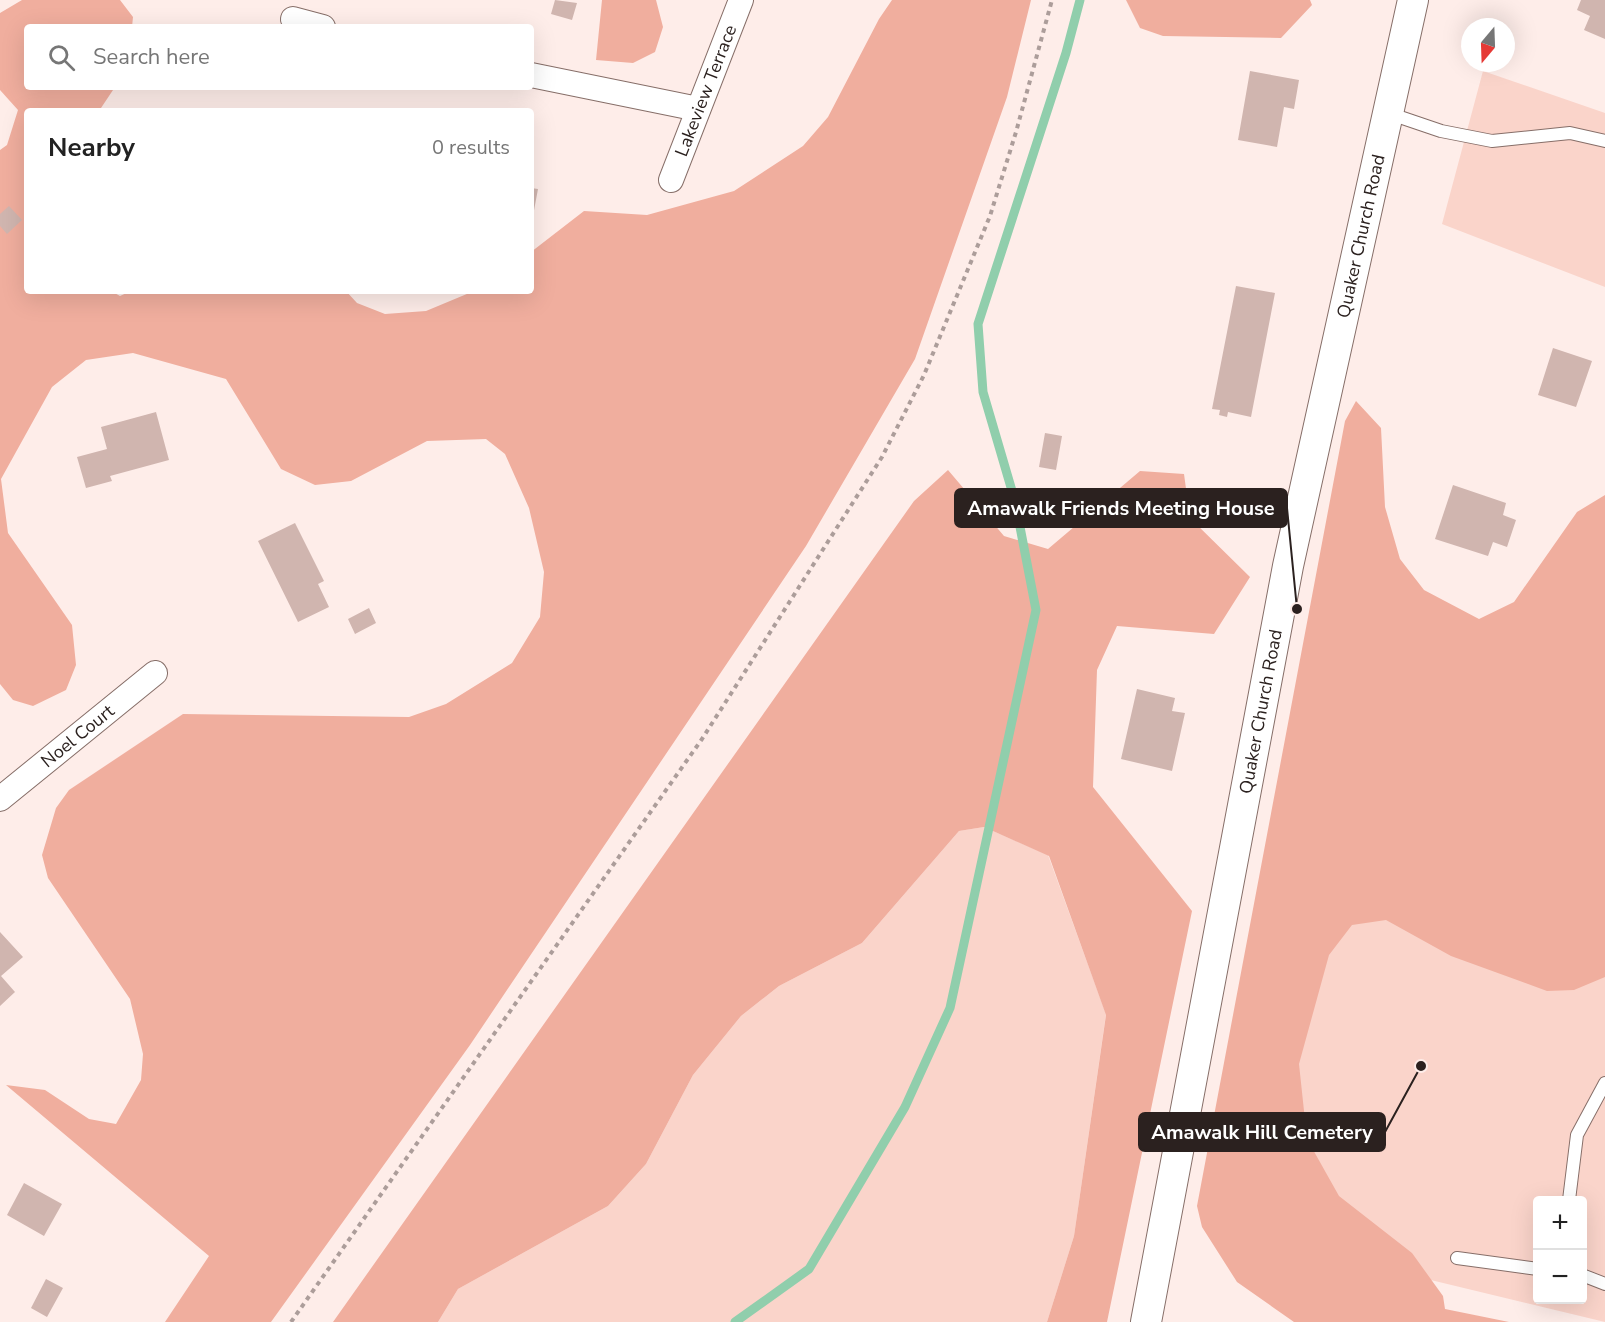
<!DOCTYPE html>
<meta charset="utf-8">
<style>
:root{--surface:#fff;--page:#f2f2f2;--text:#222;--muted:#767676;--line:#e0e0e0}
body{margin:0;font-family:"Nunito Sans",sans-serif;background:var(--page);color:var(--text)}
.controls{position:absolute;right:18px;bottom:18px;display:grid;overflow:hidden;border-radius:6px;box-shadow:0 6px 24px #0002}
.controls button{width:54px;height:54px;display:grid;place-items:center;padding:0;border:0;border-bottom:2px solid var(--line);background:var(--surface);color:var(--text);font:30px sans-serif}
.compass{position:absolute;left:1461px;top:18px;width:54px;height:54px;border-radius:50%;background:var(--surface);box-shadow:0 6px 24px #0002;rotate:199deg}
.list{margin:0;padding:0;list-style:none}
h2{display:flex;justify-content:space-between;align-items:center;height:78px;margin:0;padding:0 24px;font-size:26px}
h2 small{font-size:20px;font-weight:400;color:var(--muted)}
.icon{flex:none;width:33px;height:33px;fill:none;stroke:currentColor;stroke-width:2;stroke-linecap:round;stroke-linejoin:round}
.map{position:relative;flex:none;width:1605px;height:1322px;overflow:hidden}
.search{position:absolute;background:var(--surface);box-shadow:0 6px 24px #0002;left:24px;top:24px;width:510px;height:66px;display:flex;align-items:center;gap:15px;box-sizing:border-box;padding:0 21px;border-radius:6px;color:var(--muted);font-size:22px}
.panel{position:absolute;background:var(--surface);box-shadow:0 6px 24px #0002;left:24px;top:108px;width:510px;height:186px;border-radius:6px}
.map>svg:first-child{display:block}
.green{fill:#fad4ca;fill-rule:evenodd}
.forest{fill:#f0ae9e}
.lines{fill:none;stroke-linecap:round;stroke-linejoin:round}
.stream{stroke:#90ceac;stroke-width:9}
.building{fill:#d0b5af}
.service-casing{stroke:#866e68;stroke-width:14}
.minor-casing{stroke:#866e68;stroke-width:26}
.tertiary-casing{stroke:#866e68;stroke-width:32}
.path{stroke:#ac9d9a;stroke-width:4;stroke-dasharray:4.5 4.5;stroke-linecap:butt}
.service{stroke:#fff;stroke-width:12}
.minor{stroke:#fff;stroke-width:24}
.tertiary{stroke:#fff;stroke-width:30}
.labels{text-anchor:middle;stroke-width:6;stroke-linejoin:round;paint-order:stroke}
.street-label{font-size:18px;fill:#2b211f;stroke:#feede9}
.leader{fill:none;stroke:#2b211f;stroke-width:2}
.callout-dot{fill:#2b211f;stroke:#feede9;stroke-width:2}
.callout{fill:#2b211f;stroke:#2b211f;stroke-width:2}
.callout-label{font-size:20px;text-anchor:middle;font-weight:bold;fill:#fff}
</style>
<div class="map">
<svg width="1605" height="1322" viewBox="0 0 1605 1322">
<rect width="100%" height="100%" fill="#feede9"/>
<!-- green -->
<path class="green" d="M 1483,71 L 1605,113 L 1605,287 L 1442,224 Z
M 984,827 L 1048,855 L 1106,1014 L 1074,1236 L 1047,1322 L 438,1322 L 458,1289 L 608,1206 L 646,1164 L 693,1075 L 741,1016 L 779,986 L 862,943 L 959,831 Z
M 1272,852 L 1605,931 L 1605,1322 L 1211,1227 ZM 1538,1200 L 1582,1200 L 1582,1300 L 1538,1300 Z"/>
<!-- forest -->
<path class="forest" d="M 22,0 L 120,0 L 133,17 L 132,27 L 27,27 L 27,87 L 115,87 L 99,111 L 27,111 L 27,291 L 111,291 L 120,296 L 131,291 L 346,291 L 357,303 L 385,314 L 426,311 L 474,291 L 531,291 L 531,252 L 584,211 L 647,215 L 734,191 L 803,146 L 828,117 L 879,19 L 892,0 L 1031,0 L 1007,97 L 915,359 L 806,546 L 470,1045 L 271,1322 L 165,1322 L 209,1256 L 6,1085 L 45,1090 L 89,1119 L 116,1124 L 141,1080 L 143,1054 L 130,999 L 48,878 L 42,855 L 56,808 L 69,790 L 183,714 L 409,717 L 446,704 L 512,663 L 540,617 L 544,572 L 529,508 L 505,454 L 486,439 L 427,441 L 351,481 L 315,485 L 281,469 L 226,379 L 133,353 L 86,360 L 52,387 L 1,479 L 8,533 L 72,625 L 76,665 L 66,690 L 33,706 L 13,700 L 0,684 L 0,150 L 7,145 L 18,110 L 0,90 L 0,13 Z
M 602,0 L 656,0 L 663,27 L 655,52 L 633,63 L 596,60 Z
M 1126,0 L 1310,0 L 1312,5 L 1281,38 L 1163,36 L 1140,28 Z
M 1356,401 L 1381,428 L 1385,507 L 1400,559 L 1424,590 L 1479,619 L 1514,602 L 1577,512 L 1605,495 L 1605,977 L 1574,990 L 1547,991 L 1451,956 L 1386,920 L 1352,925 L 1329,955 L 1299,1064 L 1307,1139 L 1339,1196 L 1412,1253 L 1443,1296 L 1445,1309 L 1509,1322 L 1294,1322 L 1237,1282 L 1202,1227 L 1197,1206 L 1345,421 Z
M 948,470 L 1004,536 L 1048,549 L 1140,471 L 1184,474 L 1190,518 L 1250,577 L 1214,634 L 1117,626 L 1097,670 L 1093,787 L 1192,911 L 1107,1322 L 1047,1322 L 1074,1236 L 1106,1015 L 1049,856 L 984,827 L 959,831 L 862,943 L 779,986 L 741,1016 L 693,1075 L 646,1164 L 608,1206 L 458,1289 L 438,1322 L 333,1322 L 914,501 Z"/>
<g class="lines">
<!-- stream -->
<path class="stream" d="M 735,1322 L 809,1269 L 905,1107 L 950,1008 L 1036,610 L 1015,501 L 983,392 L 978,324 L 1066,53 L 1080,0"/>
</g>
<!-- building -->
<path class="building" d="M 555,0 L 577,3 L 572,20 L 551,14 Z
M 1581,0 L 1605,0 L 1605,39 L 1584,30 L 1590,16 L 1577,10 Z
M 1250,71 L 1299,80 L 1294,109 L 1284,107 L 1277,147 L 1238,140 Z
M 531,188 L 538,189 L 532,221 L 531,221 Z
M 9,206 L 22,220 L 7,234 L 0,226 L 0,214 Z
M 1236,286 L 1275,293 L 1251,417 L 1228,412 L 1227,417 L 1219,415 L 1220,410 L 1212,409 Z
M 1553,348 L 1592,361 L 1576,407 L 1538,395 Z
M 156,412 L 169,460 L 110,476 L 112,481 L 86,488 L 77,457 L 107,449 L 101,427 Z
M 1045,433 L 1062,436 L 1056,470 L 1039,467 Z
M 1453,485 L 1506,503 L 1503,515 L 1516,520 L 1507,547 L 1493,542 L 1488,556 L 1435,539 Z
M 295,523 L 324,581 L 318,584 L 329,607 L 298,622 L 258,541 Z
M 369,608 L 376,623 L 355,634 L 348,619 Z
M 1137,689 L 1175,698 L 1172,711 L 1185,713 L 1172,771 L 1121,759 Z
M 0,932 L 23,957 L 1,976 L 15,992 L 0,1006 Z
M 24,1183 L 62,1204 L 44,1236 L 7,1215 Z
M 46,1279 L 63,1288 L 47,1317 L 31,1308 Z"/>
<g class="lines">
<!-- service casing -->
<g class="service-casing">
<path id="service" d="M 1388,113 L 1441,131 L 1492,141 L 1570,133 L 1605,141
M 1569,1200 L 1577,1135 L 1605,1083
M 1457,1258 L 1538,1269
M 1582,1275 L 1605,1284"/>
</g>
<!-- minor casing -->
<g class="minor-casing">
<g id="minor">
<path d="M 293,19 L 323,27"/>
<path d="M 531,75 L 698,109"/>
<path id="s1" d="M 671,180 L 741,0"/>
<path id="s2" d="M 0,799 L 155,673"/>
</g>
</g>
<!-- tertiary casing -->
<g class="tertiary-casing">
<g id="tertiary">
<path id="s3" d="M 1146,1322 L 1288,566 L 1413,0"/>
</g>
</g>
<!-- path -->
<path class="path" d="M 291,1322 L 702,739 L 882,457 L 924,375 L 990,216 L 1016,132 L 1052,0"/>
<!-- service -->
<use href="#service" class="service"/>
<!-- minor -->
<use href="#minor" class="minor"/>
<!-- tertiary -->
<use href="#tertiary" class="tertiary"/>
</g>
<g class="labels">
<!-- street labels -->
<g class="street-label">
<text dy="6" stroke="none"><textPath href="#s1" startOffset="96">Lakeview Terrace</textPath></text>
<text dy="6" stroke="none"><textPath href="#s3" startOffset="1107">Quaker Church Road</textPath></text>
<text dy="6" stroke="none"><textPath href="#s3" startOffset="621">Quaker Church Road</textPath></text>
<text dy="6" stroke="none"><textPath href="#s2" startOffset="100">Noel Court</textPath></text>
</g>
</g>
<!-- callouts -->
<path class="leader" d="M1297 609L1287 508M1421 1066L1385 1132"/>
<g class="callout-dot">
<circle cx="1297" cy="609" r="6"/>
<circle cx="1421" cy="1066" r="6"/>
</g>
<g class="callout">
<rect x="955" y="489" width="332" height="38" rx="6"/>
<rect x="1139" y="1113" width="246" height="38" rx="6"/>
</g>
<g class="callout-label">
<text x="1121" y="515">Amawalk Friends Meeting House</text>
<text x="1262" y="1139">Amawalk Hill Cemetery</text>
</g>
</svg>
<div class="controls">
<button>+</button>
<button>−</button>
</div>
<svg class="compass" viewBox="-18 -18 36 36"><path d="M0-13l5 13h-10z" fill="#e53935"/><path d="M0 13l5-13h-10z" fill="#767676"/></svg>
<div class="search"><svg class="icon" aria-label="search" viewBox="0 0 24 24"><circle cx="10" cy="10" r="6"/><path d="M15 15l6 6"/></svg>Search here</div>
<section class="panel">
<h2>Nearby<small>0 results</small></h2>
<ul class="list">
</ul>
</section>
</div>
